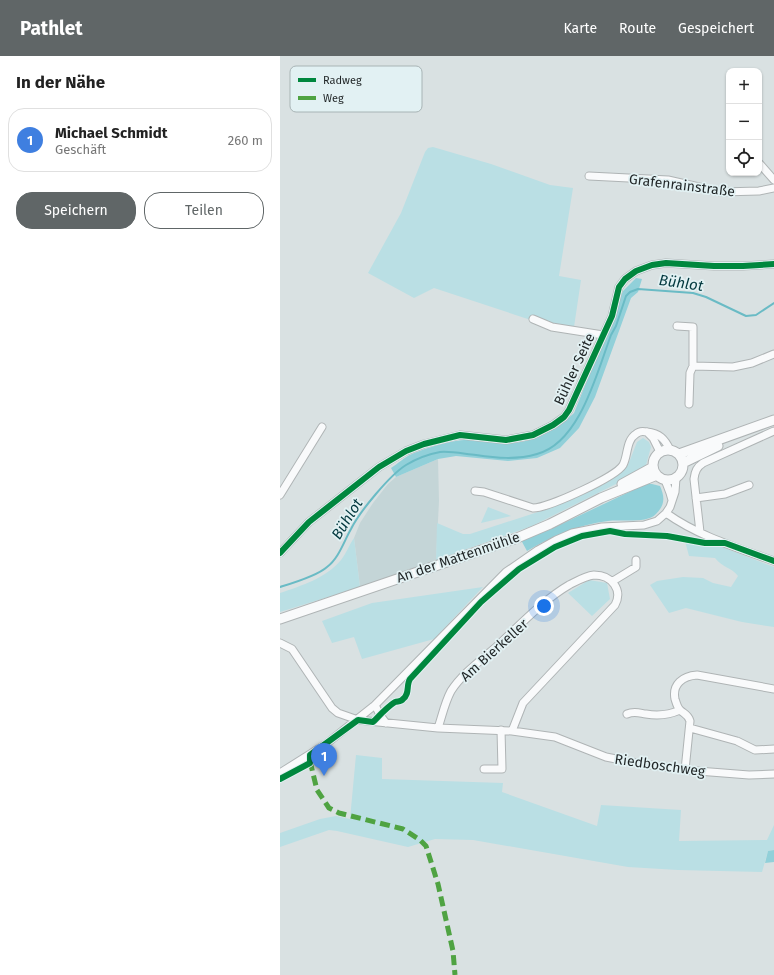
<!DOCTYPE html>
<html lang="de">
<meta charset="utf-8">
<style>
:root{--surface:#fff;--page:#f2f2f2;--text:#222;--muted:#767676;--line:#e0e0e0;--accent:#606667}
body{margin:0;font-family:"Fira Sans",sans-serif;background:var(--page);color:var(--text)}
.controls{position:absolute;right:12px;top:12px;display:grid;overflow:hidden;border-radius:8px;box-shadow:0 1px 3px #0004}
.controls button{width:36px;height:36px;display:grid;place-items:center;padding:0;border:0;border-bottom:1px solid var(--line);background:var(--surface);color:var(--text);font:20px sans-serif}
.you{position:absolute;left:264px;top:550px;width:14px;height:14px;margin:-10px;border:3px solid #fff;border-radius:50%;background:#1a73e8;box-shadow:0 0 0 6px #1a73e833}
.badge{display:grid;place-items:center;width:26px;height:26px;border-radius:50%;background:var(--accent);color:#fff;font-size:13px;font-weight:700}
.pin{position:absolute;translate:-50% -33px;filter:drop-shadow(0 1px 2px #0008)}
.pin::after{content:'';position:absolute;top:21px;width:14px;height:12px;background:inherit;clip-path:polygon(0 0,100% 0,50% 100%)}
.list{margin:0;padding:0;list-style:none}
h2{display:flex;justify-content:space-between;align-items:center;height:52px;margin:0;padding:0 16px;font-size:17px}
h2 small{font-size:13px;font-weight:400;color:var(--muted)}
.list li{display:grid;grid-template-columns:26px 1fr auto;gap:12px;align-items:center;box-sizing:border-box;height:64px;margin:0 8px 8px;padding:0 8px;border:1px solid var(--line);border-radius:16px}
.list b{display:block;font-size:15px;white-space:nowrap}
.list p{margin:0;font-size:13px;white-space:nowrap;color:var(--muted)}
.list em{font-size:13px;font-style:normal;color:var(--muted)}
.actions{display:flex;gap:8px;padding:12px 16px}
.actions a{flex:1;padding:9px 0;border:1px solid var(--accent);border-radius:16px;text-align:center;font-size:14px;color:var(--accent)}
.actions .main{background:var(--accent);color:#fff}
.icon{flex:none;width:22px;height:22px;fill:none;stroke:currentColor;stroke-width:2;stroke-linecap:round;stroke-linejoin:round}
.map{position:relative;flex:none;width:494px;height:919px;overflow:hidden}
header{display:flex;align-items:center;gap:24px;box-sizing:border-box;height:56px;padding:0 20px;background:var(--accent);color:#fff}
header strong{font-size:19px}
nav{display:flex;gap:22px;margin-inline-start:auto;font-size:14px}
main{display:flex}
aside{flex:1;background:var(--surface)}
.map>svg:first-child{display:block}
.built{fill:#c4d5d7}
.green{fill:#badfe4}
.forest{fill:#91d0d9}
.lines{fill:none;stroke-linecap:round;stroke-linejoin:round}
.stream{stroke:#6abbc5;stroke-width:2}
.minor-casing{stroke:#afb4b5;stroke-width:9}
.major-casing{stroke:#afb4b5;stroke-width:11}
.minor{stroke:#f9fafb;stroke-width:7}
.major{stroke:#f9fafb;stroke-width:9}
.quiet{stroke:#4fa342;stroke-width:5;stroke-dasharray:10 5;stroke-linecap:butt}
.cycleway-casing{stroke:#e2f1f3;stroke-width:8}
.cycleway{stroke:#00873e;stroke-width:6}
.labels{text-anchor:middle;stroke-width:3.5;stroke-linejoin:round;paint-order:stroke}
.street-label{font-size:14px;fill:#1f2425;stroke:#e2f1f3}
.water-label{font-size:15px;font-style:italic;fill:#02383e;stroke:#e2f1f3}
.key{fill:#e2f1f3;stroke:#a8b4b5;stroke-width:1}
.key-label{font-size:11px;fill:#1f2425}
</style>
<header>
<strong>Pathlet</strong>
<nav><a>Karte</a><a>Route</a><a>Gespeichert</a></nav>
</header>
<main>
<aside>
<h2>In der Nähe<small></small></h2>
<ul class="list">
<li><span class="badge" style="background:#3f7fe0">1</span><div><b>Michael Schmidt</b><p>Geschäft</p></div><em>260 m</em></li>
</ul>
<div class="actions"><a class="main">Speichern</a><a>Teilen</a></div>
</aside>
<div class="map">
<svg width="494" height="919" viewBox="0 0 494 919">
<rect width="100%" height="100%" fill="#d9e1e2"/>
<!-- built -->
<path class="built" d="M 158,403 L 159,445 L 156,504 L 80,531 L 74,482 L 80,467 L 93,447 L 108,428 L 116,421 Z"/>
<!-- green -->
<path class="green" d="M 153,91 L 211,108 L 270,129 L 293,132 L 279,220 L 301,224 L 294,271 L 272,271 L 154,232 L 134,242 L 88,217 L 121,157 L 145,96 L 148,92 Z
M 363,382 L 369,386 L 371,391 L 366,409 L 340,426 L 252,470 L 156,504 L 157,467 L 183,478 L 190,478 L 258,456 L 340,416 L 348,409 L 357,386 Z
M 208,451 L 231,460 L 201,467 Z
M 74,482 L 80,531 L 0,556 L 0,537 C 21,530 46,522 61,504 C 66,498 69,489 74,482 Z
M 405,485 L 442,491 L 494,511 L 494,571 L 462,566 L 406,552 L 389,557 L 370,529 L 377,525 L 403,521 L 423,522 L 433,527 L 451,531 L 458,520 C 451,511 443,512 435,502 L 409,500 Z
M 309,524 L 327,527 L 330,543 L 312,560 L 288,537 Z
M 203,531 L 154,583 L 82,603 L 74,581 L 52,587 L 42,565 L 92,547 Z
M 76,699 L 102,702 L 102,723 L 223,727 L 222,736 L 317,770 L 321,749 L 401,754 L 399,785 L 487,784 L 494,769 L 494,794 L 488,795 L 482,816 L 398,814 L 348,811 L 193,784 L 155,783 L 128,791 L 57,775 L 49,774 L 0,791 L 0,777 L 40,763 L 56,760 L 70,763 Z"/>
<!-- forest -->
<path class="forest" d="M 356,222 L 362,223 L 358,236 L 351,242 L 315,341 L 299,372 L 280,392 L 257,402 L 228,405 L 176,400 L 158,403 L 116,421 L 111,412 C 118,408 124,401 132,398 C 146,392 172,384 187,384 C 201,384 216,388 230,387 C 254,387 277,373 294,357 L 343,235 Z
M 366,428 L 372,428 L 380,430 C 385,441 385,449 376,458 C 367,468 341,463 328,465 C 297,469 273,480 247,495 L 241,484 L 269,474 Z
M 494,794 L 494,806 L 485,807 L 488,795 Z"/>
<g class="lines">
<!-- stream -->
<path class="stream" d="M 0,531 C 13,527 37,520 47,511 C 59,502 64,485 71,473 C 80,455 110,419 126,409 C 136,403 149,398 160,396 C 171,395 185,398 196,399 C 216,402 237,404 257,398 C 300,387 317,316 331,279 L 336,270 L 346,240 L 350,236 L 358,233 L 413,237 L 426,241 L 466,260 L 476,259 L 494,247"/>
<!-- minor casing -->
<g class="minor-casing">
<path id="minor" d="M 479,107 L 494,124
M 309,120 L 388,124 L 441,136 L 479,135 L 494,132
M 253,263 L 272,271 L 323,279
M 397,270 L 413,271 L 413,310
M 409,348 L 410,317 L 413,310 L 453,311 L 472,307 L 494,298
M 367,376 L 373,382 L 380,396
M 385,424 L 390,437 L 392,444
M 195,435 L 204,436 L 253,452 C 268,452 336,421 343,409 C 348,400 346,384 356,378 C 359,375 363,375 367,376 C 379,377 385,383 390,394
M 0,439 L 42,371
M 416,442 L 445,438 L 469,429
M 386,457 C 418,480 458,492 494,505
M 420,476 L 414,423 C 415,415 417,411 423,407 L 494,375
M 0,497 L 29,466 L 99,411 L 126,395 L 144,388 L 180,379 L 226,384 L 253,379 L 273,369 L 284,361 L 289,354 L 332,260 L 339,231 L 345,223 L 356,215 L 372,209 L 386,207 L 434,210 L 463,210 L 494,208
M 333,525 L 356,511 L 356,504
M 0,587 L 12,593 L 52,652 L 58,657 L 78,664 L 158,672 L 232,675 L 275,681 L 326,701 L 351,706 L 405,714 L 469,719 L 494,718
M 95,649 L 100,659 L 106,667
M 347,658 C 354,655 359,657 366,658 C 378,660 389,659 400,654
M 158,672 C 162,660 165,646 171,635 C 182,618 200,605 215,592 C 237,572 263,544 289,529 C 297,525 305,520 314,519 C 332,519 343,534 335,549 L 243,647 L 232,675
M 410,672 L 457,685 L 475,694 L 494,693
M 204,713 L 222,713 L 221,674
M 405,714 L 410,665 C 408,658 404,658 400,654 C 397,651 396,646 395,643 C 392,628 403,620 417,619 L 494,633
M 0,717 L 46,688 L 95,649 L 226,516 L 258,494 L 276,484 L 292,477 L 322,471 L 364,469 L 377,465 L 386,457 L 390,451 L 395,436 L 396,422"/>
</g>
<!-- major casing -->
<g class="major-casing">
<path id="major" d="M373 409a15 15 0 1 1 30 0a15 15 0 1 1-30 0Z
M 399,398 L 494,364
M 403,407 L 438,390
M 342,428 L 373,411
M 0,563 L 237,482 L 270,468 L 321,442 L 377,419"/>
</g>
<!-- minor -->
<use href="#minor" class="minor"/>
<!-- major -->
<use href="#major" class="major"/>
<!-- quiet -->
<path class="quiet" d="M 30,705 L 37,734 L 49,752 L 59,757 L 123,773 L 140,784 L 146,790 L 158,828 L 173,895 L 175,919"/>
<!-- cycleway casing -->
<g class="cycleway-casing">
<path id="cycleway" d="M 0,497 L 29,466 L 99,411 L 126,395 L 144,388 L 180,379 L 226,384 L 253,379 L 273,369 L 284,361 L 289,354 L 332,260 L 339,231 L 345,223 L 356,215 L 372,209 L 386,207 L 434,210 L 463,210 L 494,208
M 0,723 L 30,707 L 30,699 L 78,664 L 93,666 C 99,660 107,651 115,646 C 118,645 121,646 123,643 C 130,638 126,629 130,623 L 201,546 L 239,513 L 275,491 L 302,480 L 330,475 L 345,478 L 387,480 L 425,487 L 445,487 L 494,505"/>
</g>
<!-- cycleway -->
<use href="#cycleway" class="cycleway"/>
</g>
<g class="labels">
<!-- street labels -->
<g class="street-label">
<text transform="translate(402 129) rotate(7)" y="5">Grafenrainstraße</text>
<text transform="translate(294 313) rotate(-65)" y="5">Bühler Seite</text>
<text transform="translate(178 501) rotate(-19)" y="5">An der Mattenmühle</text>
<text transform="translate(214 594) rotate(-42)" y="5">Am Bierkeller</text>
<text transform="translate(380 709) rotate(8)" y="5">Riedboschweg</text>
</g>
<!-- water labels -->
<g class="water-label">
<text transform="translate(401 227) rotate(8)" y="5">Bühlot</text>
<text transform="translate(67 463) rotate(-58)" y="5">Bühlot</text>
</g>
</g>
<!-- legend -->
<rect x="10" y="10" width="132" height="46" rx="6" class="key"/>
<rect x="18" y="22" width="18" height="4" fill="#00873e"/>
<rect x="18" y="40" width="18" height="4" fill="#4fa342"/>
<g class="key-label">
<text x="43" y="28">Radweg</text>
<text x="43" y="46">Weg</text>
</g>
</svg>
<div class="controls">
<button>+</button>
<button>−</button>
<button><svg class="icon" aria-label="locate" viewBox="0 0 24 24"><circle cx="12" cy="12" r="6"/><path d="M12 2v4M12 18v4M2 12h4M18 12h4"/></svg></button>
</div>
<div class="you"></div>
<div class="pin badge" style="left:44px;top:720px;background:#3f7fe0">1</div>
</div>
</main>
